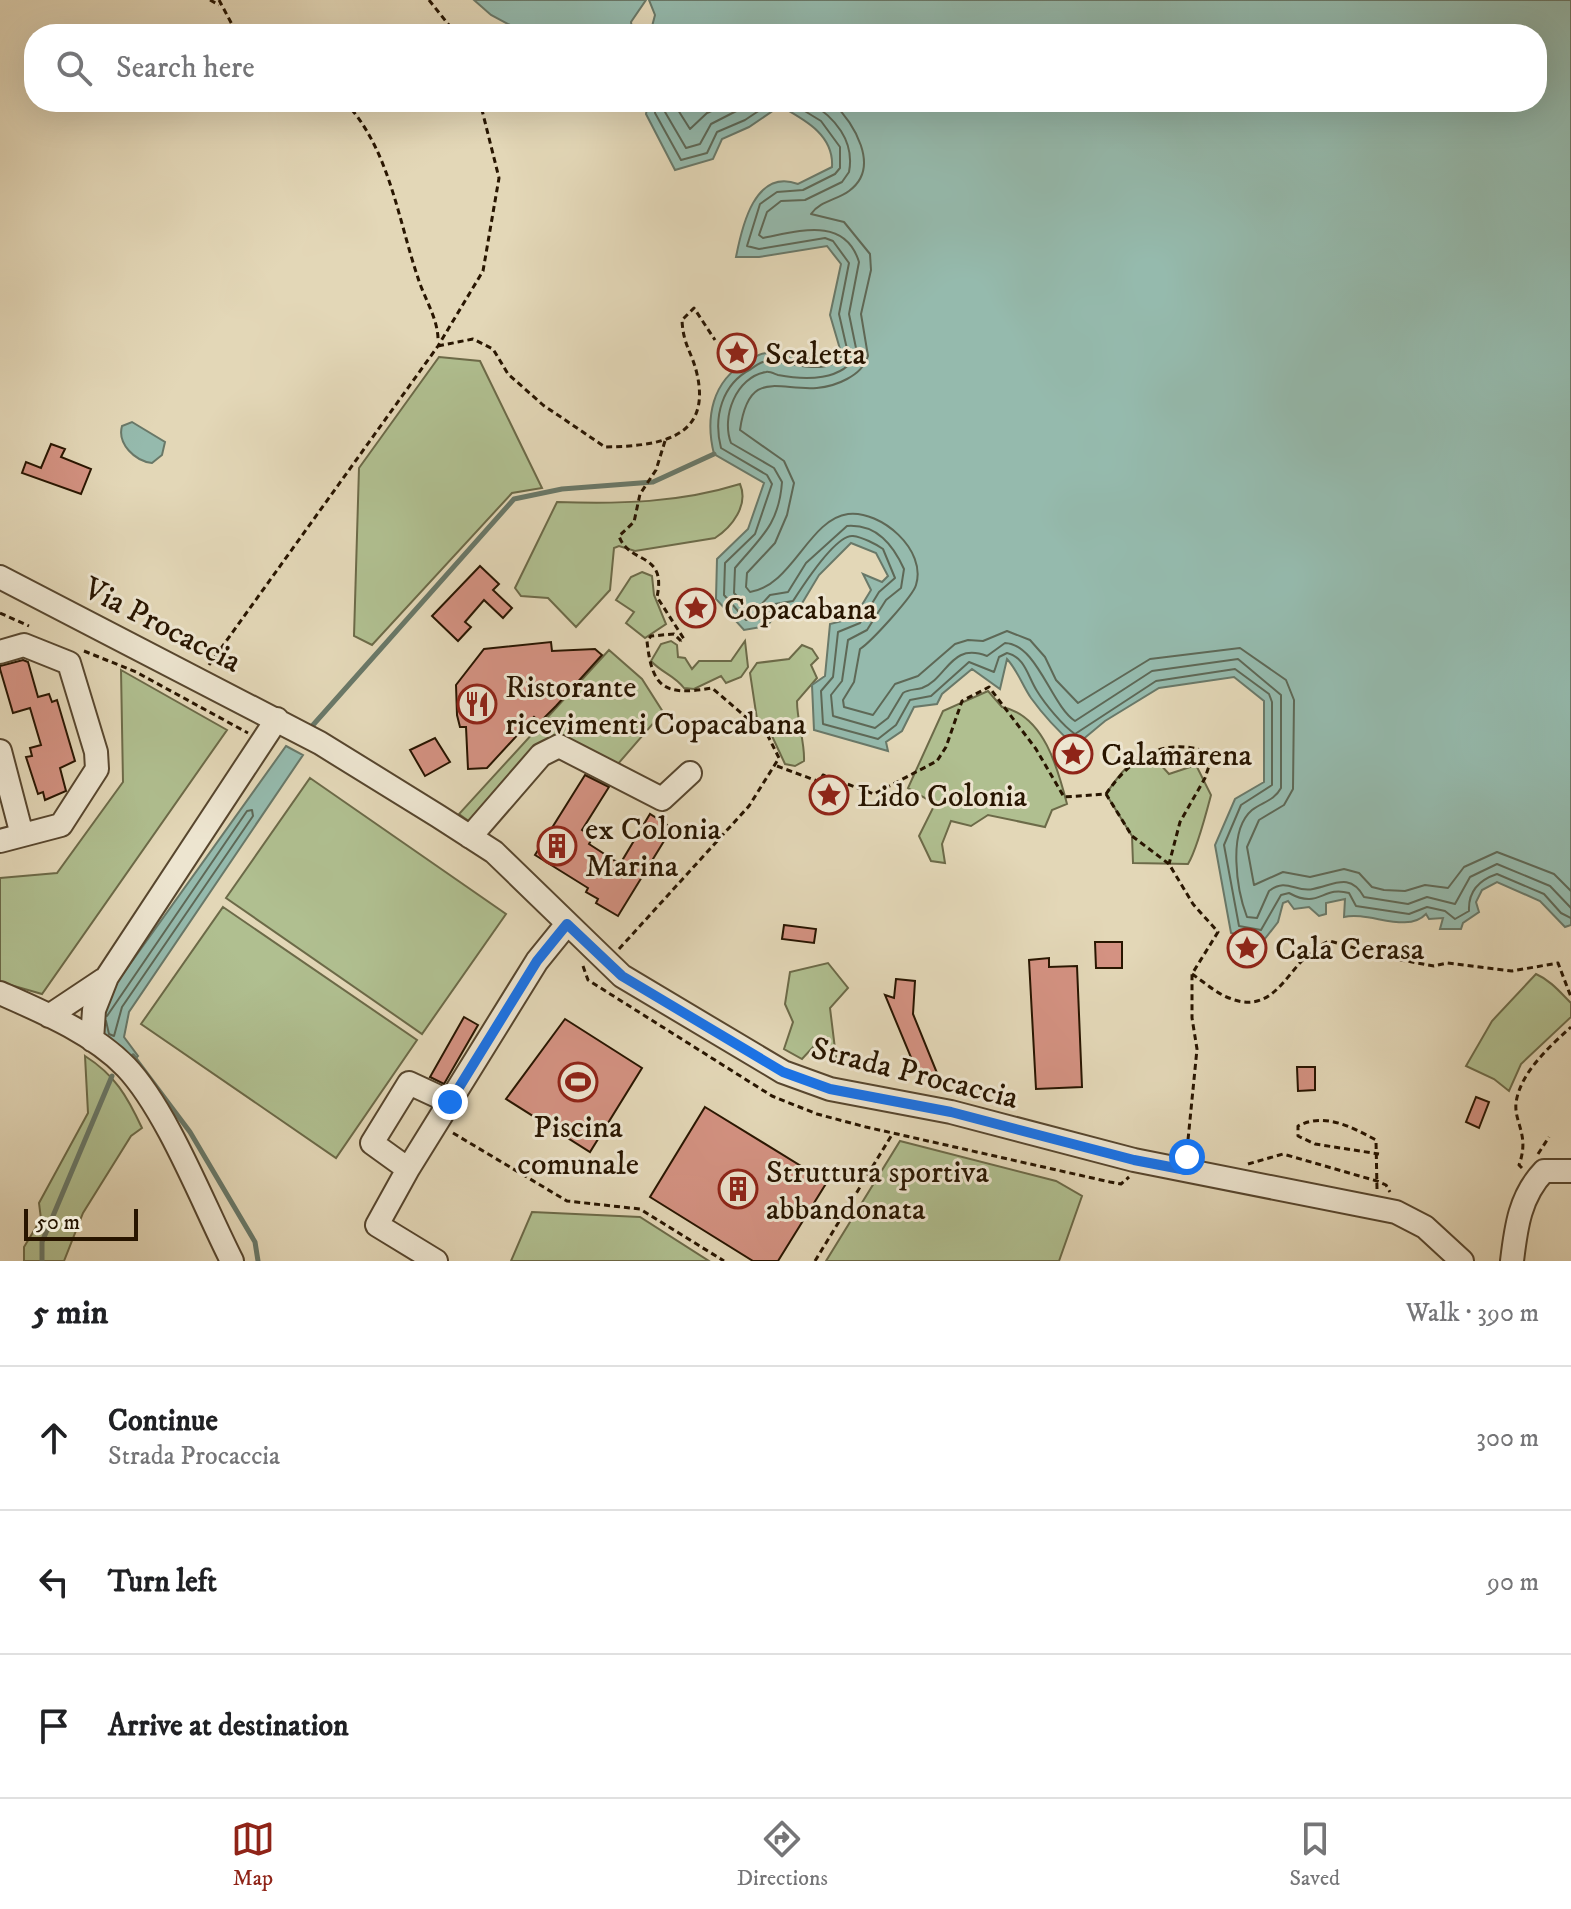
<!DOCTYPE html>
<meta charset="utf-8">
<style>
:root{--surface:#fff;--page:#f2f2f2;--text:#202124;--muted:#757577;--line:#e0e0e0;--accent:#8f2418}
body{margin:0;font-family:"IM FELL DW Pica",serif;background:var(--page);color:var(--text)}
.scale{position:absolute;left:24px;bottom:20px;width:114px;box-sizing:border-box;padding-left:8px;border:4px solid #281500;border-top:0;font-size:22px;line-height:28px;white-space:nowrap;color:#281500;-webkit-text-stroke:6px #ede5d0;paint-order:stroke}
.stop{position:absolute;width:24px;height:24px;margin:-18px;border:6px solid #1a73e8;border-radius:50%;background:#fff}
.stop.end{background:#1a73e8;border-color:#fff;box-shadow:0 2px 8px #0008}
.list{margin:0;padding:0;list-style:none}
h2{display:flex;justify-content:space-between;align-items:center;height:104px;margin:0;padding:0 32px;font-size:34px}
h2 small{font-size:26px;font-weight:400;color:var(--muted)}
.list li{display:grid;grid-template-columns:52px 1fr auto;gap:24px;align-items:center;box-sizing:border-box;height:144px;padding:0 32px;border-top:2px solid var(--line)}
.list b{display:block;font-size:30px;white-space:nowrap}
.list p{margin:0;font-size:26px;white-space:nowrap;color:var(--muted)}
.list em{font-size:26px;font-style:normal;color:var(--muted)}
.icon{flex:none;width:44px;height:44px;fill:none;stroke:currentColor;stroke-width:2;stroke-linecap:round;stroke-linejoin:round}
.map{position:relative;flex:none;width:1571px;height:1261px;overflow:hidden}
.search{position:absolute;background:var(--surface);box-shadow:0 8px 32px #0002;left:24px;right:24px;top:24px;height:88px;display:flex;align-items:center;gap:20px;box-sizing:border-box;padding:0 28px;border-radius:32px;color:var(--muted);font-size:30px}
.sheet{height:536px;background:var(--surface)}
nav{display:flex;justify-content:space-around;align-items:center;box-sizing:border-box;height:112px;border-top:2px solid var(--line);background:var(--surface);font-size:22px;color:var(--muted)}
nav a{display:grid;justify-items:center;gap:4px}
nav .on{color:var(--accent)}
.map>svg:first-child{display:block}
.green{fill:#b0bf90;stroke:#6c6a48;stroke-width:2}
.water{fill:#95baad;stroke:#697868;stroke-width:2}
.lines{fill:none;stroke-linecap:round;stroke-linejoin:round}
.shore{stroke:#5e6856;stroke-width:2}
.stream{stroke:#697868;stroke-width:5}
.building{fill:#d49282;stroke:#281500;stroke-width:2}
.minor-casing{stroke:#57462e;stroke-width:26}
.path{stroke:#281500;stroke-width:3;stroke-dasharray:6 4;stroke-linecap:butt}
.minor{stroke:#ede5d0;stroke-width:22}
.route{stroke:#1a73e8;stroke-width:10}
.labels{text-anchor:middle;stroke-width:6;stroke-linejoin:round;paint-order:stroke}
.poi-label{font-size:32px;fill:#281500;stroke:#ede5d0;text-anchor:start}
.street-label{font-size:32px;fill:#281500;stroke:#ede5d0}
</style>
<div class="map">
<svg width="1571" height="1261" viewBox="0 0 1571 1261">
<rect width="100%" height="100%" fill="#e3d7b7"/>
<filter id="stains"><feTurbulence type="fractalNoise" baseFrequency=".0025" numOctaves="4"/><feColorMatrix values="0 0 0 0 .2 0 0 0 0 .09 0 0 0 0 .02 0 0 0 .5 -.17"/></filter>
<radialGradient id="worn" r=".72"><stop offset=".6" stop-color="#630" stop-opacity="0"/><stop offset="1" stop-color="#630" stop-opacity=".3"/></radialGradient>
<!-- green -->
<path class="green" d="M 439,357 L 480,361 L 542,488 L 512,493 L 372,645 L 354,636 L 359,468 Z
M 740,484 C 749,505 732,527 715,538 L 635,551 L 619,546 L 614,548 L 610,590 L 576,627 L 548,598 L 521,596 L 515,588 L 557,502 C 620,504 679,503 740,484 Z
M 642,572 L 652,576 L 654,595 L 666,624 L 645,638 L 626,623 L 634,612 L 616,600 L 631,577 Z
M 671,641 L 677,645 L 678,657 L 685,658 L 692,669 L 699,661 L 731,661 L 745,641 L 748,667 L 741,677 L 726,683 L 721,676 L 694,689 L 684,688 C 674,675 662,673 651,661 L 661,644 Z
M 802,645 L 812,649 L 818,658 L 811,665 L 817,678 L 797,701 C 797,722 805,742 804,761 L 795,766 L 785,764 L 772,736 L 758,726 L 750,673 L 757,663 L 789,659 Z
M 609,650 L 642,679 L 663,712 L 617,765 L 568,745 L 474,825 L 459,814 Z
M 121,670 L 227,730 L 42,994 L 0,982 L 0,878 L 57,873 L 123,782 Z
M 988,691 L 1002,707 C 1044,715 1058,769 1067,804 L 1052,810 L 1045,827 L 988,815 L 971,826 L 951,821 L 942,844 L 945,863 L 931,861 L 919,836 L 935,804 L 908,788 L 943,711 Z
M 1151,754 L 1169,774 L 1196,765 L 1211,795 C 1206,814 1197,849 1188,864 L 1133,863 L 1132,836 L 1106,794 C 1119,775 1129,760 1151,754 Z
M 310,778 L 506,914 L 422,1034 L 226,898 Z
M 223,907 L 417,1040 L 336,1158 L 141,1024 Z
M 828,963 L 848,988 L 830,1008 L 836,1057 L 814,1046 L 802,1059 L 784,1049 L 793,1022 L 785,1004 L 790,972 Z
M 1536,974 C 1550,980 1560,992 1571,1003 L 1571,1017 L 1521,1064 L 1509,1091 L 1494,1079 L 1466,1066 L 1492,1021 Z
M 85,1056 C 115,1075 127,1096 142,1128 L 131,1136 L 83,1213 L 64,1261 L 24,1261 L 24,1247 L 41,1219 L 39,1203 L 88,1113 Z
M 900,1141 L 1056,1181 L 1082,1196 L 1059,1261 L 826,1261 Z
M 532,1212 L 640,1217 L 709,1261 L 511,1261 Z"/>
<!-- water -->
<path class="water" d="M 474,0 L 646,0 L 631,22 L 633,34 L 527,34 L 491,15 Z
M 649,0 L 1571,0 L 1571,925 L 1565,927 L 1540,901 L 1497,882 L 1482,890 L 1476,902 L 1479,912 L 1463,923 L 1461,929 L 1440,929 L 1443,918 L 1429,919 L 1426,914 C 1407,934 1369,911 1344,917 L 1345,899 L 1326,903 L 1326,914 L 1319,916 L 1309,907 L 1294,909 L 1288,901 L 1283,903 L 1278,922 L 1264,940 L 1231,933 L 1215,845 L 1235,799 L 1264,782 L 1264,701 L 1234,677 L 1159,688 L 1105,721 L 1075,746 C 1058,731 1044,716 1031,698 C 1022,685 1018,671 1007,659 L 1000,689 L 972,669 L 942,694 L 937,704 L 914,707 L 902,731 L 886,742 L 888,751 L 814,730 L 812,685 L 825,676 L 830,624 L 854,618 L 871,590 L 863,574 L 882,582 L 888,576 L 876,553 L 851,543 L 819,575 L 798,610 L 779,611 L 767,626 L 744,630 L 716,599 L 717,559 L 748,529 L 764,483 L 714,454 C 705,418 712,381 746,362 C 752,359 761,352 768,353 C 799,356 810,366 840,349 L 830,315 L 841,264 L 827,246 L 759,257 L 736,257 C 742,226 755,168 798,184 L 832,167 C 834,135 805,120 780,106 L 749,127 L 722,139 L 713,159 L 675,170 L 646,114 L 648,102 L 1537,102 L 1537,34 L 650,34 L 655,15 Z
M 132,422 L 165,442 L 162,455 L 152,463 C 135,461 117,444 122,426 Z
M 286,746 L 303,755 L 129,1012 L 124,1037 L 138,1056 L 130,1065 C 96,1033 92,1027 115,985 Z"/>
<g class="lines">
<!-- shore -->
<path class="shore" d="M 655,102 L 655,113 L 681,160 L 707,153 L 717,132 L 745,120 L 772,102
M 666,102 L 665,112 L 686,148 L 700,144 L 711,124 L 754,102
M 678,102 L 678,110 L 690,129 L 707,113 L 732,102
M 790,102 L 821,121 L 840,147 L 840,168 L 835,174 L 803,190 L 777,192 L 760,204 L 747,246 L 759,249 L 825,238 L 833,241 L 849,263 L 839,314 L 847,349 C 831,381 793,361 768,361 C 762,361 755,366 751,369 C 722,384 713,417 721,448 L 767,475 L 772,484 L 755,534 L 725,563 L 724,595 L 746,620 L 761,619 L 775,604 L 793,601 C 802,587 836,534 853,536 C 862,537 876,544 883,549 L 895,578 L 879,592 L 860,623 L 838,632 L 833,677 L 821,691 L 823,724 L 878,739 L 896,725 L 910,700 L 931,696 L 969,662 L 994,672 L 999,657 L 1007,653 C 1025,657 1028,677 1037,691 C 1045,704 1063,726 1075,734 L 1156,681 L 1235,669 L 1269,694 L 1272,702 L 1272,785 L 1241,805 L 1224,845 L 1239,926 L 1261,930 L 1281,895 L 1289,893 C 1320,910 1322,885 1349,893 L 1356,906 L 1409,914 L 1427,907 L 1445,911 L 1455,919 L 1469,911 C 1468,891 1479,880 1497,874 L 1544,894 L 1561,913 L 1571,918
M 809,102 C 835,117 855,141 849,172 L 842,182 L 805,200 L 781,201 L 767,212 L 759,235 L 763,238 C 799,231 845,216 859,262 L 849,314 L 857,353 C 844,382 804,380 778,375 C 775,374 769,371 766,372 C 736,377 721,417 731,443 L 774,468 L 782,482 C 779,525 760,538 735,568 L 734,593 L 750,610 L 757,609 L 770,595 L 788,592 L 806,563 L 847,526 C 877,524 893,545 904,569 L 901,588 L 886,600 L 867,630 L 848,640 L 842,681 L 831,695 L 833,716 L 875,728 L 888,718 L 903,693 C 909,689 915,690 922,688 C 948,678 950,642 987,656 L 1005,643 C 1037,644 1051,705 1075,721 L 1152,671 L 1238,659 L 1281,695 L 1281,788 C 1274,801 1262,802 1252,810 C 1227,831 1237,891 1247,917 L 1257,918 L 1269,891 C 1287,877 1295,893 1313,889 C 1334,885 1350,872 1364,897 L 1408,904 L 1427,897 L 1455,904 L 1470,877 L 1497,864 L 1550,886 L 1571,908
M 832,102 C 853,122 882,167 849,191 C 837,200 820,201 811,214 L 844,222 L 870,254 L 871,270 L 861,314 L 868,356 C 864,367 858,373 847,379 C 794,408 751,352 740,430 L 784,461 L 794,483 L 787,515 L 775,543 L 747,573 L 746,587 L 750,592 C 792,586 809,519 848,514 C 881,510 927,550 916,585 C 913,596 871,642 860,649 L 854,682 L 843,700 L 844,707 L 873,715 L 895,684 L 918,676 L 955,644 L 968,640 L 983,641 L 1007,631 L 1030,640 L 1045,657 L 1056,680 L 1078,703 L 1150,659 L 1240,648 L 1286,680 L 1294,700 L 1293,789 L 1284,805 L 1259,820 L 1247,847 L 1254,885 L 1283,872 L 1310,877 L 1344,869 L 1359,873 L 1372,887 L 1384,890 L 1405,891 L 1425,885 L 1448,888 L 1464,867 L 1497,852 L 1554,874 L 1571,891
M 106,1021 L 109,1034 L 114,1036 L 122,1007 L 253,816 L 252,810 L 247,811 L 107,1016"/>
<!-- stream -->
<path class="stream" d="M 313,725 L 514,499 L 562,489 L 653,482 L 714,454
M 133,1056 L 190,1132 L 255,1242 L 258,1261
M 42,1261 L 42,1242 L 112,1076"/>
</g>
<!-- building -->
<path class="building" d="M 51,444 L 65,449 L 61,457 L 91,469 L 81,494 L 22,473 L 26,462 L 41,468 Z
M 480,566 L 499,584 L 493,590 L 512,608 L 503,618 L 484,600 L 465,622 L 471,627 L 458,641 L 432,616 Z
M 551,642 L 552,651 L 595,649 L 602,655 L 556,706 L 540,722 L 534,717 L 487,768 L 468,769 L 466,727 L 460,727 L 457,715 L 456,685 L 484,649 Z
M 23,660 L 28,662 L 38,697 L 49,694 L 52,702 L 57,700 L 75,761 L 60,768 L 66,791 L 45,800 L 43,792 L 38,794 L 26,757 L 32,756 L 30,748 L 41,745 L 30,708 L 13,713 L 0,669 L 0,666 Z
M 435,738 L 450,762 L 425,776 L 410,750 Z
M 585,775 L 609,787 L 582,830 L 593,837 L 589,844 L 620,864 L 650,814 L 672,828 L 618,916 L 596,903 L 598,899 L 586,892 L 588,888 L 535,855 Z
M 784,925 L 816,929 L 814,943 L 782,939 Z
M 1095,942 L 1122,942 L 1122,968 L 1096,968 Z
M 1049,958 L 1049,967 L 1077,966 L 1082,1087 L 1036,1089 L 1029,960 Z
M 896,979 L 915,981 L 913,1014 L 937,1073 L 920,1079 L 885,995 L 894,998 Z
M 464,1017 L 478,1025 L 444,1084 L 430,1077 Z
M 565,1019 L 642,1068 L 590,1152 L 506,1099 Z
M 1297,1067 L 1315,1067 L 1315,1090 L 1298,1091 Z
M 1476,1097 L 1489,1102 L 1479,1128 L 1466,1122 Z
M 705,1107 L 827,1182 L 778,1261 L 753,1261 L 650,1197 Z"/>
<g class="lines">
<!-- minor casing -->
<g class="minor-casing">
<path id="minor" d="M 0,577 L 320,743 L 438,816 L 494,852 L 622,976 L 783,1072 L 830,1089 L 951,1112 L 1134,1160 L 1396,1212 L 1425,1227 L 1462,1261
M 0,652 L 24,645 L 69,663 L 96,752 L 97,769 L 61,825 L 0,841
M 0,751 L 22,835
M 470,837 L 541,755 L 559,746 L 662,799 L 690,773
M 0,993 C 43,1012 93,1033 126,1067 C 167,1110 204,1206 232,1261
M 49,1016 L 103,980
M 92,1040 L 94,1010 L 107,977 L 277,719
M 450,1102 L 409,1083 L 372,1143 L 408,1169 L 537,961 L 567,924
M 408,1169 L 377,1225 L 436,1261
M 1512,1261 C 1516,1227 1520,1196 1544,1171 L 1571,1171"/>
</g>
<!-- path -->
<path class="path" d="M 210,0 L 219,5
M 219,0 L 235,30 L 241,34
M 429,0 L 456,34
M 345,102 C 389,148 398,219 418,278 C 424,298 439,320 438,342
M 438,346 L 473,339 L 493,349 L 508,374 L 543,405 L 605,447 C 657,446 712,440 697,374 C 692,352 683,345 682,320 L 694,308 L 715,340
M 665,441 L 656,470 L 640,494 L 634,522 L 619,536 C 629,565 667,551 657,597 L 684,639 L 681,641
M 0,613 L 29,626
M 84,651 L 136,672 L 248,733
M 209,665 L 438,346 L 483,271 L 499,178 L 480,102
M 777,766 L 820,782 L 823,775 L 874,794 L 937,761 L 946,747 L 962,701 L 989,687 L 1036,749 L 1064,797 L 1106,794 L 1132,836 L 1169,864 L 1193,904 L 1218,932 L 1192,974 L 1192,1018 L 1197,1049 L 1187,1150
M 1106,794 C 1133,755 1166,735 1213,754 L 1205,778 L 1180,822 L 1169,864
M 619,949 L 749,806 L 779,758 L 768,736 L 712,688 C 665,696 652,689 647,641 L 651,636 L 674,634 L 681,641
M 583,966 L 588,980 L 772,1096 L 817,1114 L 866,1127 L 1110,1182 L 1121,1184 L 1129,1177
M 1192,974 C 1204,982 1216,993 1229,998 C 1281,1019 1288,955 1330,941 L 1390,958 L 1434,966 L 1447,963 L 1512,971 L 1558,963 L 1571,997
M 453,1133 L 567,1201 L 640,1209 L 724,1261
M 1538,1154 L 1549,1137
M 1248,1164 L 1283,1154 L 1377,1181 L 1386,1185 L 1390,1192
M 1522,1168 L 1519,1165 C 1530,1135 1514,1123 1516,1103 C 1520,1073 1549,1047 1571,1027
M 1377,1189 L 1376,1140 C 1351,1127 1325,1112 1298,1126 L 1298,1136 L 1315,1144 L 1379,1154
M 815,1261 L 893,1133"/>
<!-- minor -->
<use href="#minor" class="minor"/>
</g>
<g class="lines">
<!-- route -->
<path class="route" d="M 450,1102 L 537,961 L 567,924 L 622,976 L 783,1072 L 830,1089 L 951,1112 L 1134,1160 L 1186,1170 L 1187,1157"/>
</g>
<!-- icons -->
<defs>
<g id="sight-ring" transform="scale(2)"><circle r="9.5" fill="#ede5d0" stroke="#8f2418" stroke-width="1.5"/><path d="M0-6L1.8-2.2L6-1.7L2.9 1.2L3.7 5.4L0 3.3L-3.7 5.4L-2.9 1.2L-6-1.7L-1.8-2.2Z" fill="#8f2418"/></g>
<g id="restaurant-ring" transform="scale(2)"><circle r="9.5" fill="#ede5d0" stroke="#8f2418" stroke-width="1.5"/><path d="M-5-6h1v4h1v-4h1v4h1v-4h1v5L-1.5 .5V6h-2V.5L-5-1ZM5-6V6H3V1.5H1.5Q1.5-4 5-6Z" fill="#8f2418"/></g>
<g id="building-ring" transform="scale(2)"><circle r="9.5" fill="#ede5d0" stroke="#8f2418" stroke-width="1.5"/><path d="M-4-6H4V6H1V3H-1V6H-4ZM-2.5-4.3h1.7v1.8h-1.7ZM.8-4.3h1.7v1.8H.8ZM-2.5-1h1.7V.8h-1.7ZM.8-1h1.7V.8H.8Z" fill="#8f2418"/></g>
<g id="stadium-ring" transform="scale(2)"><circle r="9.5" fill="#ede5d0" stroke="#8f2418" stroke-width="1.5"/><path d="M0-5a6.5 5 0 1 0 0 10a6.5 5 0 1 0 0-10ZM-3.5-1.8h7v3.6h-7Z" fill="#8f2418"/></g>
</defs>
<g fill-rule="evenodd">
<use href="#sight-ring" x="737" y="353"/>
<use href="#sight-ring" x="696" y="608"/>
<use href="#restaurant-ring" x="477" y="704"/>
<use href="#sight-ring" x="1073" y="754"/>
<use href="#sight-ring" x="829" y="795"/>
<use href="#building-ring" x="557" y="846"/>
<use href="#sight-ring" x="1247" y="948"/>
<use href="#stadium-ring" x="578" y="1082"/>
<use href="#building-ring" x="738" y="1189"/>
</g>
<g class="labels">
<!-- poi labels -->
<g class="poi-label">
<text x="765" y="364">Scaletta</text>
<text x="724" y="619">Copacabana</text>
<text x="505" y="697">Ristorante<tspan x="505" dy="37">ricevimenti Copacabana</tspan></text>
<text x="1101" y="765">Calamarena</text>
<text x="857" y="806">Lido Colonia</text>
<text x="585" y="839">ex Colonia<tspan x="585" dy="37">Marina</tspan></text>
<text x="1275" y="959">Cala Cerasa</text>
<text x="578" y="1137" text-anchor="middle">Piscina<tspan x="578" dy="37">comunale</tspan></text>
<text x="766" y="1182">Struttura sportiva<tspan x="766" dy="37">abbandonata</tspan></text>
</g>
<!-- street labels -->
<g class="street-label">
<text transform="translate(163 624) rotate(27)" y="11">Via Procaccia</text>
<text transform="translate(915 1072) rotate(14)" y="11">Strada Procaccia</text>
</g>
</g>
<rect width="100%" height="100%" filter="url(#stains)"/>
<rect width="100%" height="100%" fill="url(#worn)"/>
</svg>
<div class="scale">50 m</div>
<div class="stop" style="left:1187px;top:1157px"></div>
<div class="stop end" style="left:450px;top:1102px"></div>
<div class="search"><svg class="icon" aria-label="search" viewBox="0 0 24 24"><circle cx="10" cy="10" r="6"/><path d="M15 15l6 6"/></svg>Search here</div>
</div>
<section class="sheet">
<h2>5 min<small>Walk · 390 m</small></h2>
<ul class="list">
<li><svg class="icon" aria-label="ahead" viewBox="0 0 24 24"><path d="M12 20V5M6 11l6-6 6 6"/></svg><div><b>Continue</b><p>Strada Procaccia</p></div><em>300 m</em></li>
<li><svg class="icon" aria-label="left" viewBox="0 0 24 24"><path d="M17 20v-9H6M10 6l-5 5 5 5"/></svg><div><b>Turn left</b></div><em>90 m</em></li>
<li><svg class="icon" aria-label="arrive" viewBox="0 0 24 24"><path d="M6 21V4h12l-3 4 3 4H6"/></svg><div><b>Arrive at destination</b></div></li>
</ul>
</section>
<nav>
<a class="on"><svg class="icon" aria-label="map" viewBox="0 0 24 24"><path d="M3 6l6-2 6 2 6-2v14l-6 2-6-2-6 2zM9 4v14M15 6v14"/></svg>Map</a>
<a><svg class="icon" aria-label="directions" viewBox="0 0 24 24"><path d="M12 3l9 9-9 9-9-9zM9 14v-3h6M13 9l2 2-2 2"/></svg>Directions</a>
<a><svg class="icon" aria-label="saved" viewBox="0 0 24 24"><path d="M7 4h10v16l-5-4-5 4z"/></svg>Saved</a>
</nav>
